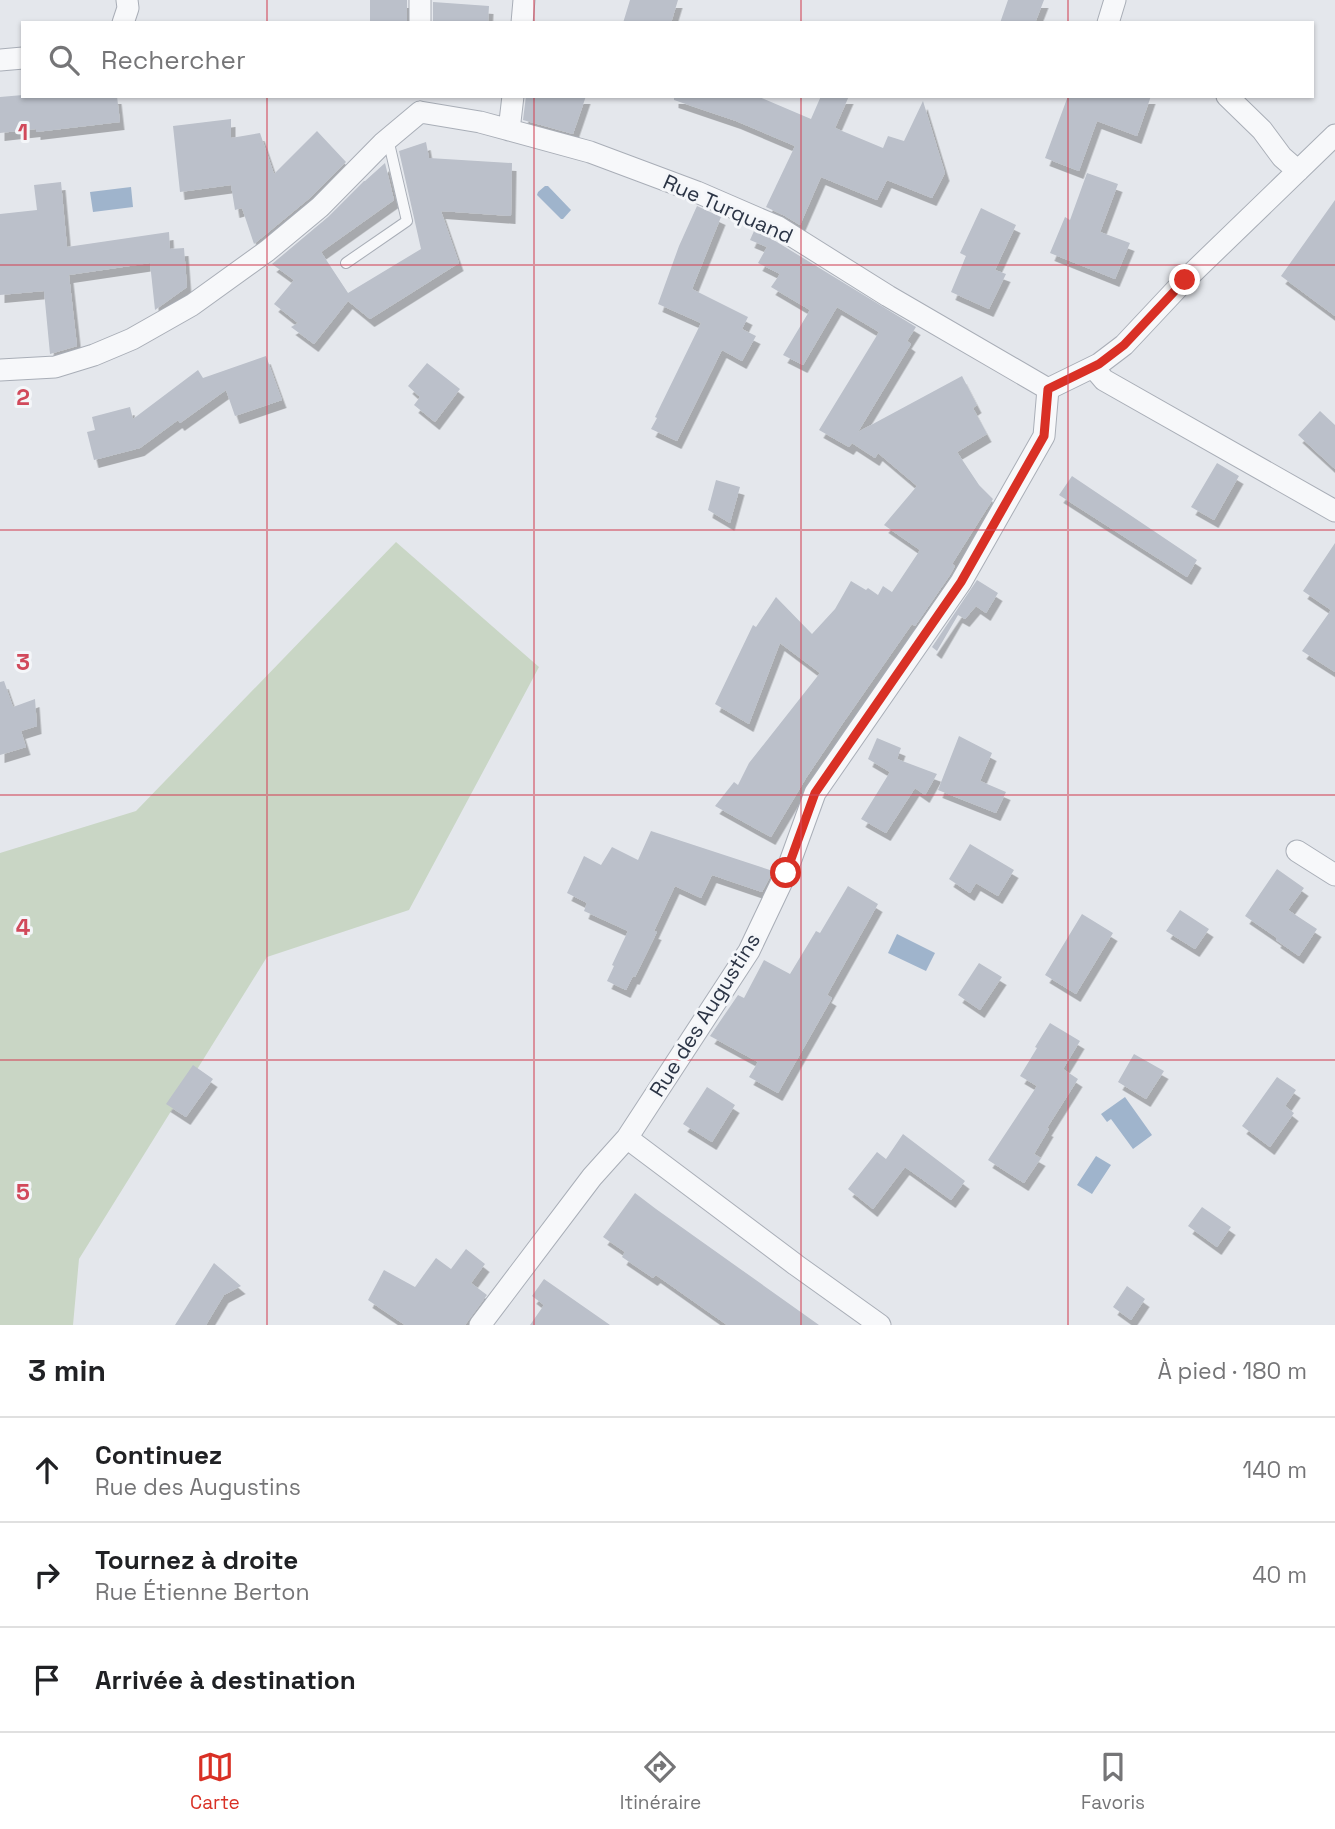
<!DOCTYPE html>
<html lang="fr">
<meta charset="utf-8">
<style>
:root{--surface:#fff;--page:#f6f6f6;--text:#202124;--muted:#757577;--line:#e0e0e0;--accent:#d93025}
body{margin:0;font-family:"Space Grotesk",sans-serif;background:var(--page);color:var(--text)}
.stop{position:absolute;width:21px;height:21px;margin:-16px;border:5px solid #d93025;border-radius:50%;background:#fff}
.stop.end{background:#d93025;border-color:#fff;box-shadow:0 2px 7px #0008}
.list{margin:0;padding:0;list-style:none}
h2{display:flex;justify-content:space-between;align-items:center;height:91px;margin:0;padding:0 28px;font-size:30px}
h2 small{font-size:23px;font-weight:400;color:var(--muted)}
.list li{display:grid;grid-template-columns:46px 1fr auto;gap:21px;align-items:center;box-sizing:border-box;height:105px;padding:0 28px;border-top:2px solid var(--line)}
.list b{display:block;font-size:26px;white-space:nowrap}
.list p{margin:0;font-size:23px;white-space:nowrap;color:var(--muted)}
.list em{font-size:23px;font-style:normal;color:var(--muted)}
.icon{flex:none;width:38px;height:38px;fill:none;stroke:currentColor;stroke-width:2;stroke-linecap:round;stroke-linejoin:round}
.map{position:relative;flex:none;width:1335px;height:1325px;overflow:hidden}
.search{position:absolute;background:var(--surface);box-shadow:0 2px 5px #0004;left:21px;right:21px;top:21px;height:77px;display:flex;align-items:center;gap:18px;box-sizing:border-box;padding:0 24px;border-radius:0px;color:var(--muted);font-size:26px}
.sheet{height:406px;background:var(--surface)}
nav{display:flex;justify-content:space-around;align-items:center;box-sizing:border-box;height:98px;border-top:2px solid var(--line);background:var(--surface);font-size:19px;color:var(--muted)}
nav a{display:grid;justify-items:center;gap:4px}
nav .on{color:var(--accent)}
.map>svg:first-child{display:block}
.green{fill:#c9d6c5}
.water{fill:#9fb4cc}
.building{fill:#bbc0ca;filter:url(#shadow)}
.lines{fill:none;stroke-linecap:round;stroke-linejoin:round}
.service-casing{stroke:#a9aeb7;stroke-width:12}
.minor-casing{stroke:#a9aeb7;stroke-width:23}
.service{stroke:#f7f8fa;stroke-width:10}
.minor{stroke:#f7f8fa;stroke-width:21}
.route{stroke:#d93025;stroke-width:9}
.grid{fill:none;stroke:#d1495b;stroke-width:2;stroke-opacity:0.55}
.labels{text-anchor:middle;stroke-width:6;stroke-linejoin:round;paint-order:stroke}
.street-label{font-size:21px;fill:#2b3445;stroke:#f4f6f9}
.grid-label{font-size:23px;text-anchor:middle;font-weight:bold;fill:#d1495b;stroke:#f4f6f9;stroke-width:6;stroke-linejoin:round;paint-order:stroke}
</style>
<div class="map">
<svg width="1335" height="1325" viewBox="0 0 1335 1325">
<defs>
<filter id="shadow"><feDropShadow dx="4.5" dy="8" stdDeviation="0" flood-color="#0004"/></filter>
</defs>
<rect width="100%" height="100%" fill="#e4e7ec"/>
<!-- green -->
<path class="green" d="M 396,542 L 539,667 L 409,910 L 267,957 L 79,1259 L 73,1325 L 0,1325 L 0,853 L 136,811 Z"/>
<!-- water -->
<path class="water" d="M 545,186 L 548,186 L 571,210 L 563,219 L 561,219 L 537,195 L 538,192 Z
M 131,187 L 133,207 L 93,212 L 90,192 Z
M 897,934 L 935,953 L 926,971 L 888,953 Z
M 1125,1097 L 1152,1135 L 1133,1149 L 1111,1119 L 1107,1122 L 1101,1114 Z
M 1096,1156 L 1111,1165 L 1092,1194 L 1077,1185 Z"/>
<!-- building -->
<path class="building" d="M 370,0 L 407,0 L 407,23 L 370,23 Z
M 630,0 L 678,0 L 671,23 L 623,23 Z
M 1008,0 L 1044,0 L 1035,23 L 1000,23 Z
M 433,2 L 489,6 L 488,23 L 433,23 Z
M 23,95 L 23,96 L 117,96 L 120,122 L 36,132 L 36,129 L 0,133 L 0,97 Z
M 526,96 L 586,96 L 573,134 L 523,120 Z
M 674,96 L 757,96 L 811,119 L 821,96 L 849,96 L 835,128 L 883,148 L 888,136 L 904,141 L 923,101 L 945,173 L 932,198 L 887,180 L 877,200 L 821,177 L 800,225 L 785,216 L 766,207 L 795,146 L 736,121 L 674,100 Z
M 1068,96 L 1151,96 L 1137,136 L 1097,121 L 1079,171 L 1045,158 Z
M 231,119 L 231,138 L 260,133 L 274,174 L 317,131 L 346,162 L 311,197 L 254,244 L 242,208 L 235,210 L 231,185 L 180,192 L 173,126 Z
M 426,142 L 429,158 L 512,163 L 511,216 L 441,211 L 459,263 L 370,319 L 348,301 L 314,344 L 291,327 L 298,323 L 274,304 L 294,280 L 272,264 L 328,217 L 364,181 L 365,181 L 385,163 L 394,200 L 321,252 L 348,293 L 421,249 L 399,151 Z
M 1087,173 L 1118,184 L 1100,232 L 1130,243 L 1115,279 L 1050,253 L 1065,217 L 1070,220 Z
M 61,182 L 67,247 L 169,232 L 170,249 L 184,248 L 187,287 L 155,310 L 150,263 L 69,275 L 77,346 L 50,354 L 44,291 L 0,295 L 0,214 L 37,210 L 34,185 Z
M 1335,200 L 1335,316 L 1281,276 Z
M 697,206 L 721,217 L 692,289 L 748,317 L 742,329 L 756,336 L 742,361 L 722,350 L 677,441 L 651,429 L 657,418 L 655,417 L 701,323 L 658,304 L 679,246 Z
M 981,208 L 1016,225 L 995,270 L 1006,274 L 989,309 L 951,292 L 966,256 L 960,253 Z
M 754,231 L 772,239 L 916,327 L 907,341 L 911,344 L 858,432 L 962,376 L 977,405 L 973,408 L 987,434 L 957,452 L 979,485 L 993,499 L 952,564 L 955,566 L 950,575 L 915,626 L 912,624 L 843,723 L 806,778 L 771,837 L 715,806 L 734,782 L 738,785 L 749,763 L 820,673 L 780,643 L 749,724 L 715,704 L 753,625 L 756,627 L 776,597 L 812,634 L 835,609 L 851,581 L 866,590 L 868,588 L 878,595 L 883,586 L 892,592 L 920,550 L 884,525 L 917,486 L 878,453 L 875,458 L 852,443 L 849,447 L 819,430 L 879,332 L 837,307 L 803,365 L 783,355 L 810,310 L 771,287 L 780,274 L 758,263 L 767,247 L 750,240 Z
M 266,356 L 282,400 L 235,416 L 226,390 L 180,423 L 178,420 L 140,448 L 94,460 L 87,432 L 95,430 L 92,417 L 130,407 L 133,419 L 198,370 L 203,378 Z
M 427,363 L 460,389 L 435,422 L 414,405 L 420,397 L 408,386 Z
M 1320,411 L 1335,425 L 1335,469 L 1298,435 Z
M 1217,463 L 1239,476 L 1214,520 L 1191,507 Z
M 1072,476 L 1197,560 L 1187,577 L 1059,495 Z
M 716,480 L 740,487 L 730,523 L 708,510 Z
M 1335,543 L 1335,672 L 1302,651 L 1331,610 L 1303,591 Z
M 977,580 L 998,593 L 986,613 L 976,606 L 965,619 L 958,615 L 937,651 L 932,647 Z
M 4,681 L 13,707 L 35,699 L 37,726 L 21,731 L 26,747 L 0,755 L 0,682 Z
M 959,736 L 992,753 L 980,781 L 1006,792 L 996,813 L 938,790 Z
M 877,738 L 901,748 L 897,759 L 937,774 L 925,795 L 915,788 L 886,833 L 861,819 L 890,772 L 868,759 Z
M 651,831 L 773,871 L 762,892 L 712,875 L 701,898 L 675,886 L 654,931 L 657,932 L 635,977 L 633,976 L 626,990 L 607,981 L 614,966 L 612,965 L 628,931 L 584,911 L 587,903 L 567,893 L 584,856 L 601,865 L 612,847 L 638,860 Z
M 970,844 L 1014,870 L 998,896 L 976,883 L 970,893 L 949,879 Z
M 1277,869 L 1304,888 L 1288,910 L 1317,929 L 1299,956 L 1276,940 L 1277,938 L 1245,916 Z
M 848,886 L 878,904 L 827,995 L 832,998 L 778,1093 L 749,1077 L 758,1062 L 710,1036 L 738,995 L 744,998 L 764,960 L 790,974 L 816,931 L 820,933 Z
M 1180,910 L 1209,929 L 1195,949 L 1166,931 Z
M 1082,914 L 1113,933 L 1076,994 L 1045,975 Z
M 979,963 L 1002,977 L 980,1010 L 958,995 Z
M 1050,1023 L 1080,1041 L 1063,1069 L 1078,1079 L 1047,1128 L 1049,1129 L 1034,1154 L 1041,1158 L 1024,1183 L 988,1160 L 1037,1086 L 1020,1076 L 1037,1048 L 1035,1047 Z
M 1134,1054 L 1164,1071 L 1146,1099 L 1118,1082 Z
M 193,1065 L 213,1079 L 186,1117 L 166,1104 Z
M 1277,1077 L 1296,1090 L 1285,1106 L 1294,1113 L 1270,1147 L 1242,1126 Z
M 707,1087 L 735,1105 L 712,1142 L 683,1124 Z
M 903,1134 L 965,1181 L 951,1200 L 905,1167 L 873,1209 L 848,1189 L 877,1152 L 886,1159 Z
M 635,1193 L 656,1209 L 819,1325 L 727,1325 L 656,1275 L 653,1278 L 622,1257 L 625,1252 L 603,1237 Z
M 1202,1207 L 1231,1227 L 1217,1247 L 1188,1226 Z
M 466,1249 L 485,1264 L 471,1283 L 487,1295 L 465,1325 L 405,1325 L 368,1300 L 384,1270 L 415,1287 L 436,1258 L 451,1269 Z
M 214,1263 L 241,1286 L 224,1295 L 206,1325 L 175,1325 Z
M 544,1279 L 610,1325 L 530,1325 L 544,1305 L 532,1296 Z
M 1127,1286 L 1145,1299 L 1131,1320 L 1113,1307 Z"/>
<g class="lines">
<!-- service casing -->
<g class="service-casing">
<path id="service" d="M 346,263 L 407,221 L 388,139"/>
</g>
<!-- minor casing -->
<g class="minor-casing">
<path id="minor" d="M 123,23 L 128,8 L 127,0
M 420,23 L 420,0
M 522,23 L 524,0
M 1108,23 L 1115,0
M 0,60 L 23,58
M 1227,96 L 1262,130 L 1282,157 L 1298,171
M 420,112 L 480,122 L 590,152 L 697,192 L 778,227 L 888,296 L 1048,389
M 509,130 L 513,96
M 1093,367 L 1104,380 L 1335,511
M 0,370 L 55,367 L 94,355 L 132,339 L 192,305 L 267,251 L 320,207 L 383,143 L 420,112
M 1048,389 L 1099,364 L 1124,345 L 1185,280 L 1335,135
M 1297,851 L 1335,875
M 627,1138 L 796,1265 L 880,1325
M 480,1325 L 592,1177 L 627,1138 L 749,951 L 786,873 L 815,793 L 961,582 L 1044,436 L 1048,389"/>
</g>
<!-- service -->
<use href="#service" class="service"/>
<!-- minor -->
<use href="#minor" class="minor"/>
</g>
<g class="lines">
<!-- route -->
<path class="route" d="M 786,873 L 815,793 L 961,582 L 1044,436 L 1048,389 L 1099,364 L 1124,345 L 1185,280"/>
</g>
<!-- grid -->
<path class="grid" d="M 267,0 L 267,23M 534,0 L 534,23M 801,0 L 801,23M 1068,0 L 1068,23M 267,96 L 267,1325M 534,96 L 534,1325M 801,96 L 801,1325M 1068,96 L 1068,1325M 0,265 L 1335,265M 0,530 L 1335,530M 0,795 L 1335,795M 0,1060 L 1335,1060"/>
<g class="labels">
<!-- street labels -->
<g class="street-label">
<text transform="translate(728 209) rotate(24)" y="7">Rue Turquand</text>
<text transform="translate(705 1015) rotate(-58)" y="7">Rue des Augustins</text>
</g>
</g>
<g class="grid-label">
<text x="23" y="140">1</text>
<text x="23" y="405">2</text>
<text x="23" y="670">3</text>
<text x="23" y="935">4</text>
<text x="23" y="1200">5</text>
</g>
</svg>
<div class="stop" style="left:786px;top:873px"></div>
<div class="stop end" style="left:1185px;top:280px"></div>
<div class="search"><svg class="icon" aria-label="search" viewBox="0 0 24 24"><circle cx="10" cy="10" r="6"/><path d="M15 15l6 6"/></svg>Rechercher</div>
</div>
<section class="sheet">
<h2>3 min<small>À pied · 180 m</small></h2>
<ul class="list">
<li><svg class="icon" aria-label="ahead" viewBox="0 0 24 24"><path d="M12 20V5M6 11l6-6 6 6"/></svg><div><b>Continuez</b><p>Rue des Augustins</p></div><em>140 m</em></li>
<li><svg class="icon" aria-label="right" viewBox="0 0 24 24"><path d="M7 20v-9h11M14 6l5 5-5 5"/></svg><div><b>Tournez à droite</b><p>Rue Étienne Berton</p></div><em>40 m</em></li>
<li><svg class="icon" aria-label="arrive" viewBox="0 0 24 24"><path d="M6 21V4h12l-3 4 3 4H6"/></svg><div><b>Arrivée à destination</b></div></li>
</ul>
</section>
<nav>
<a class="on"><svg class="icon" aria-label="map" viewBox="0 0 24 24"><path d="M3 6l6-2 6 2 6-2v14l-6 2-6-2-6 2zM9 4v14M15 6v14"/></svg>Carte</a>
<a><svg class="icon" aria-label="directions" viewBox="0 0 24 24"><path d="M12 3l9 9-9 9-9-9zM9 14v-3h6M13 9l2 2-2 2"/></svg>Itinéraire</a>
<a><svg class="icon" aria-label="saved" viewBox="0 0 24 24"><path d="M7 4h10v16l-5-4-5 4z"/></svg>Favoris</a>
</nav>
